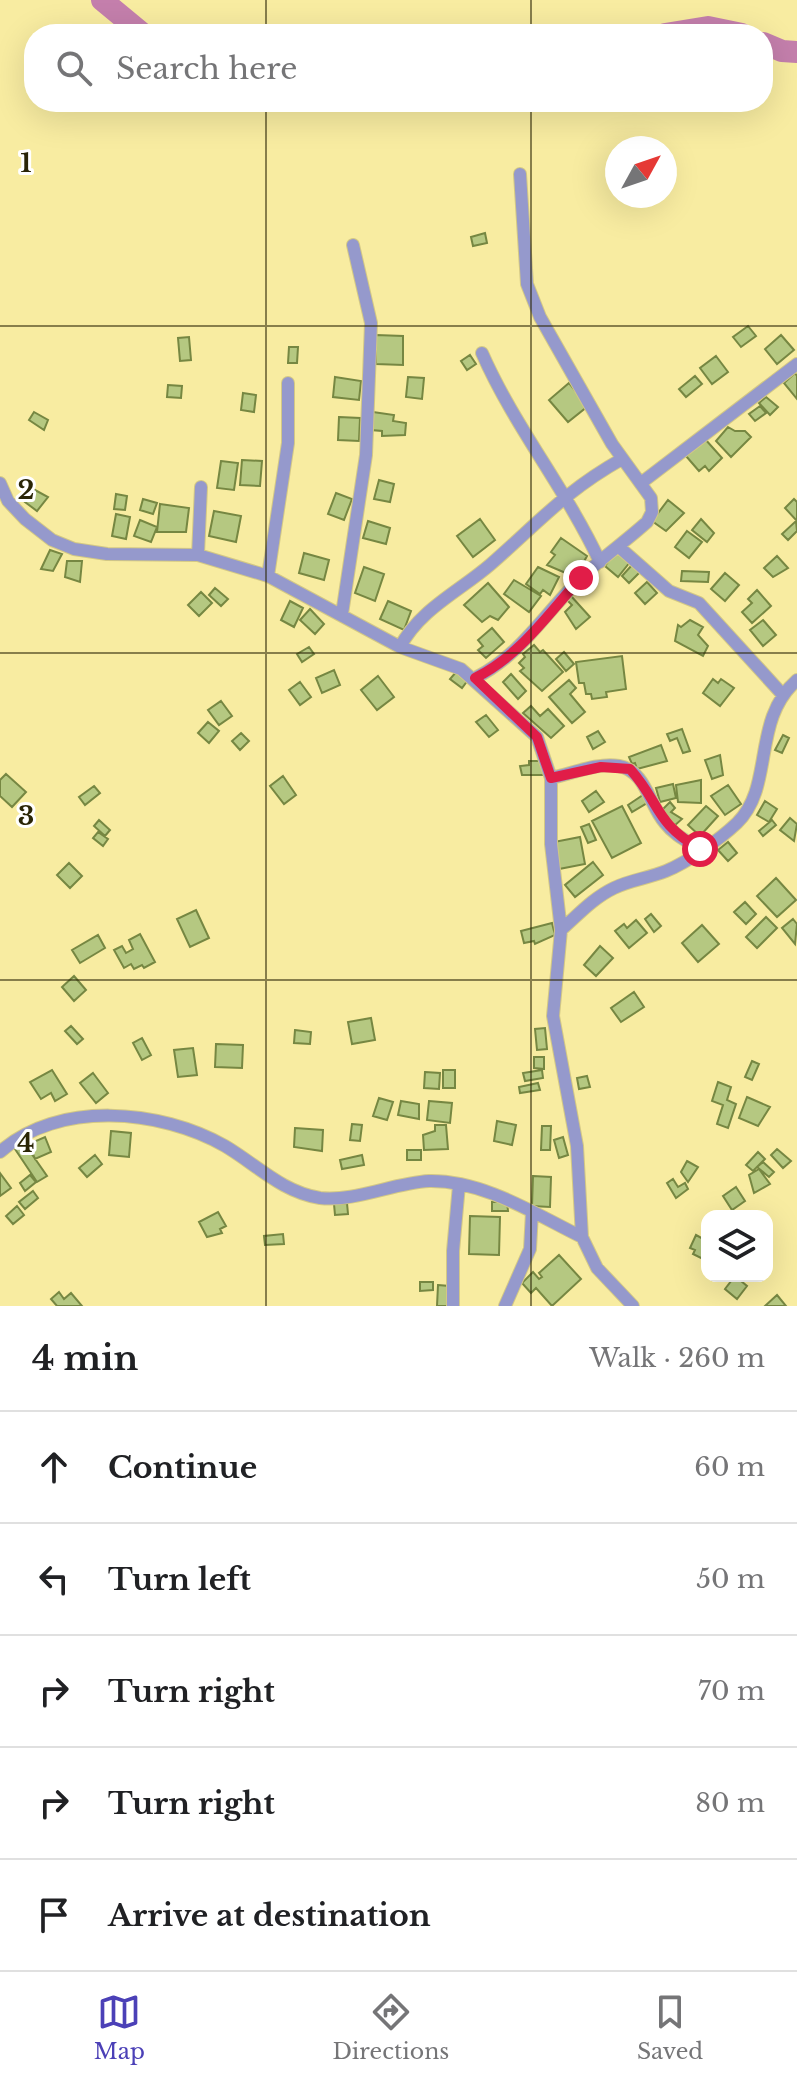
<!DOCTYPE html>
<meta charset="utf-8">
<style>
:root{--surface:#fff;--page:#f2f2f2;--text:#202124;--muted:#757577;--line:#e0e0e0;--accent:#4b40b7}
body{margin:0;font-family:"Libre Baskerville",serif;background:var(--page);color:var(--text)}
.controls{position:absolute;right:24px;bottom:24px;display:grid;overflow:hidden;border-radius:16px;box-shadow:0 8px 32px #0002}
.controls button{width:72px;height:72px;display:grid;place-items:center;padding:0;border:0;border-bottom:2px solid var(--line);background:var(--surface);color:var(--text);font:40px sans-serif}
.compass{position:absolute;left:605px;top:136px;width:72px;height:72px;border-radius:50%;background:var(--surface);box-shadow:0 8px 32px #0002;rotate:50deg}
.stop{position:absolute;width:24px;height:24px;margin:-18px;border:6px solid #e11d48;border-radius:50%;background:#fff}
.stop.end{background:#e11d48;border-color:#fff;box-shadow:0 2px 8px #0008}
.list{margin:0;padding:0;list-style:none}
h2{display:flex;justify-content:space-between;align-items:center;height:104px;margin:0;padding:0 32px;font-size:34px}
h2 small{font-size:26px;font-weight:400;color:var(--muted)}
.list li{display:grid;grid-template-columns:52px 1fr auto;gap:24px;align-items:center;box-sizing:border-box;height:112px;padding:0 32px;border-top:2px solid var(--line)}
.list b{display:block;font-size:30px;white-space:nowrap}
.list em{font-size:26px;font-style:normal;color:var(--muted)}
.icon{flex:none;width:44px;height:44px;fill:none;stroke:currentColor;stroke-width:2;stroke-linecap:round;stroke-linejoin:round}
.map{position:relative;flex:none;width:797px;height:1306px;overflow:hidden}
.search{position:absolute;background:var(--surface);box-shadow:0 8px 32px #0002;left:24px;right:24px;top:24px;height:88px;display:flex;align-items:center;gap:20px;box-sizing:border-box;padding:0 28px;border-radius:32px;color:var(--muted);font-size:30px}
.sheet{height:664px;background:var(--surface)}
nav{display:flex;justify-content:space-around;align-items:center;box-sizing:border-box;height:112px;border-top:2px solid var(--line);background:var(--surface);font-size:22px;color:var(--muted)}
nav a{display:grid;justify-items:center;gap:4px}
nav .on{color:var(--accent)}
.map>svg:first-child{display:block}
.lines{fill:none;stroke-linecap:round;stroke-linejoin:round}
.river{stroke:#c47fac;stroke-width:22}
.building{fill:#b5c881;stroke:#768742;stroke-width:2}
.minor-casing{stroke:#d3c885;stroke-width:14}
.minor{stroke:#9599cc;stroke-width:12}
.route{stroke:#e11d48;stroke-width:10}
.grid{fill:none;stroke:#2a2506;stroke-width:2;stroke-opacity:0.55}
.grid-label{font-size:26px;text-anchor:middle;font-weight:bold;fill:#2a2506;stroke:#fff;stroke-width:6;stroke-linejoin:round;paint-order:stroke}
</style>
<div class="map">
<svg width="797" height="1306" viewBox="0 0 797 1306">
<rect width="100%" height="100%" fill="#f8eca1"/>
<g class="lines">
<!-- river -->
<path class="river" d="M 102,0 L 143,34
M 665,34 L 708,27 L 742,34
M 763,43 L 782,51 L 797,52"/>
</g>
<!-- building -->
<path class="building" d="M 485,233 L 487,243 L 473,246 L 471,237 Z
M 748,326 L 756,336 L 741,347 L 733,337 Z
M 376,335 L 403,336 L 403,365 L 376,364 Z
M 781,335 L 794,350 L 777,364 L 765,349 Z
M 189,337 L 191,360 L 180,361 L 178,338 Z
M 289,347 L 298,347 L 297,363 L 288,363 Z
M 470,355 L 476,364 L 467,370 L 461,361 Z
M 716,356 L 728,372 L 712,384 L 700,368 Z
M 795,373 L 797,376 L 797,399 L 784,383 Z
M 695,376 L 702,384 L 686,397 L 679,389 Z
M 335,377 L 361,381 L 359,400 L 333,397 Z
M 408,377 L 424,378 L 422,399 L 406,397 Z
M 569,383 L 588,406 L 568,422 L 549,400 Z
M 168,385 L 182,386 L 181,398 L 167,397 Z
M 243,393 L 256,395 L 254,412 L 241,410 Z
M 766,397 L 778,407 L 770,415 L 759,403 Z
M 760,406 L 766,413 L 755,421 L 749,414 Z
M 34,412 L 48,420 L 44,430 L 29,420 Z
M 373,412 L 394,415 L 393,421 L 406,423 L 405,435 L 382,436 L 382,431 L 371,430 Z
M 339,417 L 360,418 L 359,441 L 338,440 Z
M 728,427 L 735,431 L 745,431 L 751,437 L 731,457 L 716,441 Z
M 705,439 L 722,458 L 709,471 L 705,466 L 699,471 L 686,456 Z
M 242,460 L 262,461 L 260,486 L 240,485 Z
M 221,461 L 238,463 L 234,490 L 217,488 Z
M 379,480 L 394,484 L 390,502 L 374,499 Z
M 35,490 L 48,497 L 37,511 L 25,502 Z
M 336,493 L 352,499 L 344,520 L 328,514 Z
M 116,494 L 127,496 L 125,510 L 114,509 Z
M 143,499 L 157,503 L 153,514 L 140,510 Z
M 794,499 L 797,502 L 797,521 L 785,508 Z
M 668,500 L 684,513 L 666,531 L 652,521 Z
M 160,504 L 189,508 L 186,532 L 157,532 Z
M 214,511 L 241,516 L 236,542 L 209,536 Z
M 116,514 L 130,517 L 126,539 L 112,536 Z
M 480,519 L 495,540 L 473,557 L 457,536 Z
M 701,519 L 714,533 L 707,542 L 692,530 Z
M 140,520 L 157,527 L 151,542 L 134,536 Z
M 368,521 L 390,528 L 386,544 L 363,538 Z
M 796,521 L 797,531 L 788,540 L 782,534 Z
M 687,531 L 702,542 L 689,558 L 675,547 Z
M 561,538 L 587,556 L 577,574 L 571,570 L 568,574 L 547,565 L 555,555 L 551,552 Z
M 50,550 L 62,554 L 53,571 L 41,569 Z
M 616,551 L 630,562 L 618,577 L 605,566 Z
M 304,553 L 329,560 L 324,580 L 299,573 Z
M 777,556 L 788,568 L 773,577 L 764,568 Z
M 67,561 L 82,561 L 80,582 L 65,577 Z
M 632,565 L 640,572 L 629,583 L 622,576 Z
M 364,567 L 384,574 L 375,601 L 355,593 Z
M 538,567 L 559,577 L 550,595 L 543,590 L 540,594 L 526,584 Z
M 682,571 L 709,572 L 708,582 L 681,581 Z
M 725,573 L 739,585 L 725,601 L 711,589 Z
M 514,580 L 541,596 L 529,612 L 504,594 Z
M 647,582 L 657,593 L 645,604 L 635,593 Z
M 488,583 L 509,607 L 498,620 L 490,616 L 482,622 L 464,605 Z
M 215,588 L 228,599 L 221,606 L 209,595 Z
M 757,590 L 771,606 L 752,623 L 742,612 L 752,603 L 748,599 Z
M 201,592 L 212,603 L 199,616 L 188,605 Z
M 571,596 L 590,617 L 576,629 L 565,612 L 572,605 L 567,600 Z
M 290,601 L 303,608 L 294,627 L 281,620 Z
M 388,601 L 411,611 L 404,630 L 380,619 Z
M 310,609 L 324,624 L 315,634 L 300,620 Z
M 690,620 L 703,627 L 698,635 L 708,646 L 703,656 L 675,641 L 678,625 L 681,627 Z
M 763,620 L 776,635 L 763,646 L 750,630 Z
M 492,628 L 504,642 L 486,658 L 478,650 L 483,646 L 478,640 Z
M 534,645 L 540,652 L 543,650 L 563,672 L 542,691 L 520,671 L 524,668 L 519,663 L 525,657 L 523,654 Z
M 309,647 L 314,654 L 302,662 L 297,654 Z
M 564,652 L 574,664 L 566,671 L 556,659 Z
M 622,656 L 626,689 L 606,692 L 607,697 L 592,699 L 591,694 L 586,694 L 584,683 L 579,683 L 576,662 Z
M 334,670 L 340,685 L 322,693 L 316,678 Z
M 457,671 L 468,680 L 462,688 L 450,679 Z
M 511,674 L 526,691 L 518,699 L 503,682 Z
M 378,676 L 394,697 L 377,710 L 361,690 Z
M 713,679 L 718,683 L 721,679 L 734,688 L 720,706 L 703,693 Z
M 569,680 L 576,688 L 570,694 L 585,712 L 572,723 L 549,697 Z
M 300,682 L 311,697 L 300,705 L 289,690 Z
M 221,701 L 232,716 L 219,725 L 208,710 Z
M 531,706 L 540,716 L 548,709 L 564,726 L 551,738 L 523,713 Z
M 486,715 L 498,730 L 489,737 L 476,722 Z
M 208,722 L 219,731 L 209,743 L 198,733 Z
M 682,729 L 690,751 L 683,753 L 677,738 L 670,741 L 667,734 Z
M 598,731 L 605,742 L 593,749 L 587,737 Z
M 241,733 L 249,741 L 240,750 L 232,741 Z
M 783,735 L 789,738 L 782,753 L 775,750 Z
M 661,745 L 667,761 L 637,769 L 635,763 L 632,764 L 629,757 Z
M 720,755 L 723,775 L 712,779 L 705,760 Z
M 529,761 L 543,761 L 543,775 L 522,775 L 520,766 L 529,765 Z
M 6,774 L 26,792 L 12,807 L 0,796 L 0,780 Z
M 283,776 L 296,795 L 284,804 L 270,786 Z
M 701,780 L 701,803 L 678,802 L 676,785 Z
M 673,784 L 676,798 L 660,802 L 656,788 Z
M 728,785 L 741,804 L 725,815 L 711,796 Z
M 94,786 L 100,793 L 85,805 L 79,797 Z
M 596,791 L 604,802 L 589,812 L 582,801 Z
M 643,795 L 647,803 L 632,812 L 628,805 Z
M 765,801 L 777,809 L 769,822 L 757,815 Z
M 670,802 L 675,808 L 671,812 L 682,819 L 673,827 L 659,813 Z
M 622,806 L 641,843 L 612,858 L 592,821 Z
M 706,806 L 718,816 L 700,836 L 688,825 Z
M 790,818 L 797,824 L 794,841 L 780,830 Z
M 99,820 L 110,830 L 105,836 L 94,826 Z
M 772,820 L 776,825 L 763,836 L 759,831 Z
M 589,824 L 596,840 L 588,843 L 581,827 Z
M 98,832 L 108,839 L 103,846 L 93,838 Z
M 580,837 L 585,864 L 559,869 L 554,842 Z
M 728,842 L 737,853 L 728,861 L 718,850 Z
M 593,862 L 603,875 L 575,897 L 565,885 Z
M 69,863 L 82,876 L 70,888 L 57,875 Z
M 776,878 L 796,900 L 777,917 L 757,896 Z
M 745,902 L 756,914 L 746,924 L 734,912 Z
M 196,910 L 209,938 L 190,947 L 177,919 Z
M 651,914 L 661,926 L 654,932 L 645,919 Z
M 766,917 L 777,928 L 757,948 L 746,937 Z
M 793,919 L 797,924 L 795,944 L 782,928 Z
M 636,920 L 647,933 L 629,948 L 615,931 L 624,924 L 627,928 Z
M 552,923 L 555,935 L 535,944 L 534,941 L 524,943 L 521,931 Z
M 702,925 L 719,944 L 698,962 L 682,943 Z
M 140,934 L 155,962 L 144,968 L 142,965 L 134,969 L 131,964 L 124,968 L 114,950 L 122,946 L 126,953 L 133,949 L 129,940 Z
M 98,935 L 105,948 L 80,963 L 72,950 Z
M 600,946 L 613,958 L 596,976 L 584,965 Z
M 74,976 L 86,990 L 74,1001 L 62,987 Z
M 634,992 L 644,1007 L 621,1022 L 611,1008 Z
M 371,1018 L 375,1040 L 352,1044 L 348,1022 Z
M 71,1026 L 83,1039 L 77,1044 L 65,1031 Z
M 545,1028 L 547,1049 L 537,1050 L 535,1029 Z
M 295,1030 L 311,1032 L 310,1044 L 294,1043 Z
M 142,1038 L 151,1055 L 142,1060 L 133,1043 Z
M 216,1044 L 243,1045 L 242,1068 L 215,1067 Z
M 193,1048 L 197,1075 L 178,1077 L 174,1050 Z
M 534,1057 L 544,1057 L 544,1069 L 534,1068 Z
M 752,1061 L 759,1064 L 752,1080 L 745,1077 Z
M 52,1070 L 67,1094 L 55,1101 L 51,1093 L 41,1099 L 30,1082 Z
M 443,1070 L 455,1070 L 455,1088 L 443,1088 Z
M 542,1070 L 543,1078 L 525,1081 L 523,1073 Z
M 425,1072 L 440,1073 L 439,1089 L 424,1088 Z
M 93,1073 L 108,1093 L 96,1103 L 80,1083 Z
M 587,1076 L 590,1087 L 579,1089 L 577,1078 Z
M 718,1082 L 731,1087 L 727,1100 L 736,1104 L 728,1128 L 717,1124 L 723,1105 L 712,1101 Z
M 538,1083 L 540,1090 L 520,1093 L 519,1087 Z
M 747,1097 L 770,1107 L 758,1126 L 739,1118 Z
M 379,1098 L 393,1102 L 387,1120 L 373,1116 Z
M 401,1101 L 419,1104 L 419,1119 L 398,1115 Z
M 429,1101 L 452,1103 L 450,1123 L 427,1120 Z
M 497,1121 L 516,1125 L 512,1145 L 494,1141 Z
M 352,1124 L 362,1125 L 360,1141 L 350,1140 Z
M 435,1125 L 446,1125 L 448,1149 L 424,1150 L 423,1135 L 435,1131 Z
M 542,1126 L 551,1126 L 550,1150 L 541,1150 Z
M 295,1128 L 323,1130 L 322,1151 L 294,1147 Z
M 111,1131 L 131,1133 L 129,1157 L 109,1155 Z
M 45,1137 L 51,1152 L 35,1159 L 29,1144 Z
M 563,1137 L 568,1155 L 559,1158 L 554,1140 Z
M 22,1140 L 47,1176 L 37,1182 L 13,1146 Z
M 777,1149 L 791,1161 L 783,1168 L 771,1155 Z
M 407,1150 L 421,1150 L 421,1160 L 407,1160 Z
M 758,1152 L 765,1159 L 753,1171 L 746,1165 Z
M 95,1155 L 102,1164 L 87,1177 L 79,1168 Z
M 362,1155 L 364,1165 L 342,1169 L 340,1160 Z
M 687,1161 L 698,1167 L 688,1182 L 681,1172 Z
M 763,1162 L 774,1172 L 769,1177 L 757,1167 Z
M 759,1169 L 770,1184 L 754,1193 L 749,1175 Z
M 0,1173 L 11,1188 L 0,1196 Z
M 30,1175 L 36,1182 L 25,1191 L 20,1183 Z
M 533,1176 L 551,1177 L 550,1207 L 532,1206 Z
M 673,1179 L 678,1187 L 685,1183 L 688,1189 L 676,1198 L 667,1183 Z
M 736,1187 L 745,1201 L 732,1210 L 723,1196 Z
M 33,1191 L 38,1198 L 25,1209 L 19,1202 Z
M 492,1202 L 507,1202 L 508,1211 L 492,1211 Z
M 347,1203 L 348,1214 L 335,1215 L 334,1204 Z
M 17,1206 L 24,1215 L 13,1224 L 6,1216 Z
M 218,1212 L 226,1226 L 220,1229 L 222,1233 L 207,1237 L 199,1222 Z
M 470,1216 L 500,1217 L 499,1255 L 469,1254 Z
M 283,1234 L 284,1244 L 265,1245 L 264,1236 Z
M 696,1235 L 707,1241 L 705,1260 L 693,1254 L 695,1250 L 690,1248 Z
M 559,1255 L 581,1279 L 552,1306 L 536,1288 L 531,1293 L 522,1283 L 533,1272 L 539,1279 L 542,1277 L 539,1273 Z
M 735,1276 L 747,1286 L 737,1299 L 725,1289 Z
M 420,1282 L 433,1282 L 433,1290 L 420,1291 Z
M 438,1285 L 449,1286 L 448,1306 L 437,1306 Z
M 59,1292 L 64,1299 L 71,1293 L 82,1306 L 57,1306 L 51,1299 Z
M 777,1295 L 786,1306 L 765,1306 Z"/>
<g class="lines">
<!-- minor casing -->
<g class="minor-casing">
<path id="minor" d="M 482,353 C 514,426 566,489 600,562
M 0,483 L 8,501 L 25,519 L 52,540 L 74,549 L 107,554 L 198,555 L 268,576 L 400,647 L 461,669 L 537,737 L 551,778 L 551,844 L 561,930 L 553,1016 L 577,1146 L 582,1237 L 597,1268 L 633,1306
M 641,483 L 797,364
M 619,547 L 669,591 L 699,603 L 783,695
M 198,555 L 201,487
M 268,576 L 288,443 L 288,383
M 342,614 L 366,455 L 371,323 L 353,245
M 400,647 C 420,609 460,591 491,564 C 539,522 565,491 622,459
M 475,678 C 521,655 544,614 580,579 C 600,559 625,542 647,522 L 652,512 L 651,498 L 612,444 L 540,317 L 527,284 L 520,174
M 551,778 C 571,774 598,762 619,766 C 646,771 649,805 665,823 C 674,835 687,841 700,849
M 561,930 C 578,915 593,898 614,888 C 630,880 649,878 666,871 C 688,862 719,840 737,823 C 775,786 751,720 797,680
M 0,1152 C 58,1100 160,1109 225,1146 C 257,1165 282,1192 320,1198 C 355,1202 393,1183 429,1181 C 483,1180 535,1214 582,1237
M 453,1306 L 453,1251 L 459,1185
M 505,1306 L 530,1249 L 532,1212"/>
</g>
<!-- minor -->
<use href="#minor" class="minor"/>
</g>
<g class="lines">
<!-- route -->
<path class="route" d="M 581,578 C 547,615 521,655 475,678 L 537,737 L 551,778 L 601,767 L 630,769 C 661,804 654,822 700,849"/>
</g>
<!-- grid -->
<path class="grid" d="M 266,0 L 266,34M 531,0 L 531,34M 266,102 L 266,1306M 531,102 L 531,1306M 0,326 L 797,326M 0,653 L 797,653M 0,980 L 797,980"/>
<g class="grid-label">
<text x="26" y="172">1</text>
<text x="26" y="499">2</text>
<text x="26" y="825">3</text>
<text x="26" y="1152">4</text>
</g>
</svg>
<div class="controls">
<button><svg class="icon" aria-label="layers" viewBox="0 0 24 24"><path d="M12 4l9 5-9 5-9-5zM3 14l9 5 9-5"/></svg></button>
</div>
<svg class="compass" viewBox="-18 -18 36 36"><path d="M0-13l5 13h-10z" fill="#e53935"/><path d="M0 13l5-13h-10z" fill="#757577"/></svg>
<div class="stop" style="left:700px;top:849px"></div>
<div class="stop end" style="left:581px;top:578px"></div>
<div class="search"><svg class="icon" aria-label="search" viewBox="0 0 24 24"><circle cx="10" cy="10" r="6"/><path d="M15 15l6 6"/></svg>Search here</div>
</div>
<section class="sheet">
<h2>4 min<small>Walk · 260 m</small></h2>
<ul class="list">
<li><svg class="icon" aria-label="ahead" viewBox="0 0 24 24"><path d="M12 20V5M6 11l6-6 6 6"/></svg><div><b>Continue</b></div><em>60 m</em></li>
<li><svg class="icon" aria-label="left" viewBox="0 0 24 24"><path d="M17 20v-9H6M10 6l-5 5 5 5"/></svg><div><b>Turn left</b></div><em>50 m</em></li>
<li><svg class="icon" aria-label="right" viewBox="0 0 24 24"><path d="M7 20v-9h11M14 6l5 5-5 5"/></svg><div><b>Turn right</b></div><em>70 m</em></li>
<li><svg class="icon" aria-label="right" viewBox="0 0 24 24"><path d="M7 20v-9h11M14 6l5 5-5 5"/></svg><div><b>Turn right</b></div><em>80 m</em></li>
<li><svg class="icon" aria-label="arrive" viewBox="0 0 24 24"><path d="M6 21V4h12l-3 4 3 4H6"/></svg><div><b>Arrive at destination</b></div></li>
</ul>
</section>
<nav>
<a class="on"><svg class="icon" aria-label="map" viewBox="0 0 24 24"><path d="M3 6l6-2 6 2 6-2v14l-6 2-6-2-6 2zM9 4v14M15 6v14"/></svg>Map</a>
<a><svg class="icon" aria-label="directions" viewBox="0 0 24 24"><path d="M12 3l9 9-9 9-9-9zM9 14v-3h6M13 9l2 2-2 2"/></svg>Directions</a>
<a><svg class="icon" aria-label="saved" viewBox="0 0 24 24"><path d="M7 4h10v16l-5-4-5 4z"/></svg>Saved</a>
</nav>
